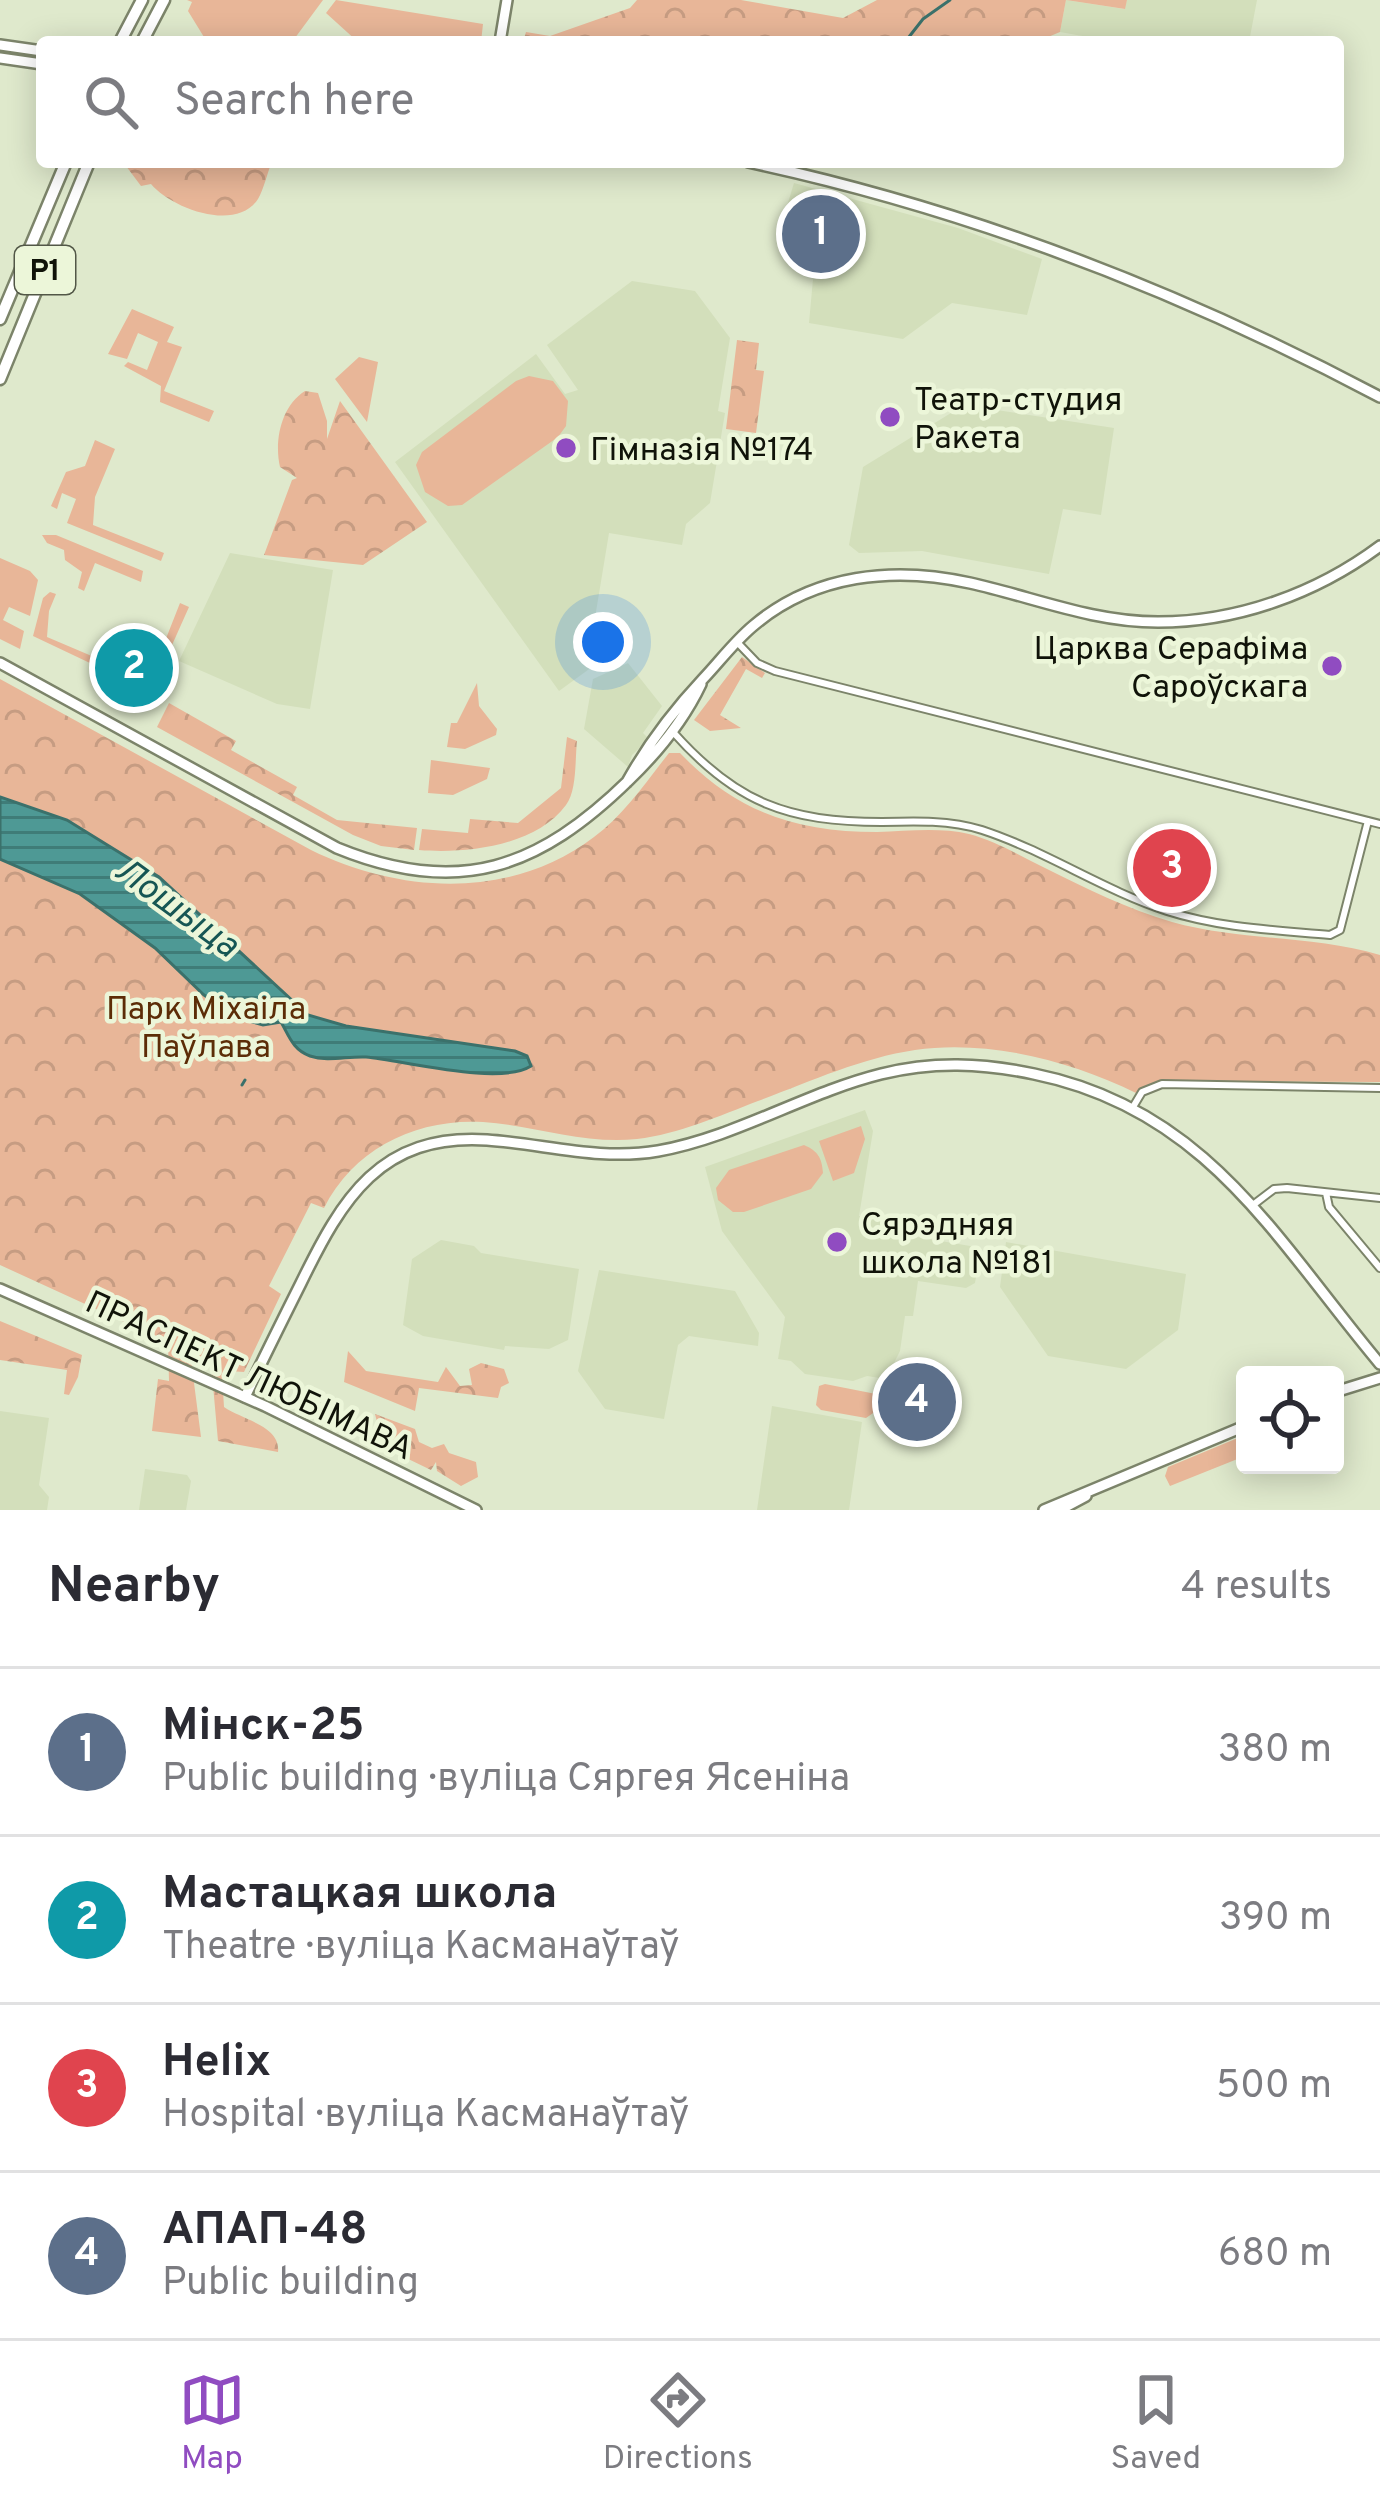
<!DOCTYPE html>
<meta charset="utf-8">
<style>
:root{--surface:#fff;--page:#f7f7f7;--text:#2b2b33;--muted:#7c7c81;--line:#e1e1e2;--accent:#904cc1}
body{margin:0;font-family:Overpass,sans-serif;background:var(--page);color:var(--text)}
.controls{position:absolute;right:36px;bottom:36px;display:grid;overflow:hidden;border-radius:12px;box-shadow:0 6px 30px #0003}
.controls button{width:108px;height:108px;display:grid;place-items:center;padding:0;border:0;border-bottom:3px solid var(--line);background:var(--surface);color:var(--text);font:60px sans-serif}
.you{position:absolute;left:603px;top:642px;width:42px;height:42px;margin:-30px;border:9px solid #fff;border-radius:50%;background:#1a73e8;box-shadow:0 0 0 18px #1a73e833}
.badge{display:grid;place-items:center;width:78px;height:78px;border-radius:50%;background:var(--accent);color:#fff;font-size:39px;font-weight:700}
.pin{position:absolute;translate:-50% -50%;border:6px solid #fff;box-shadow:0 3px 12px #0006}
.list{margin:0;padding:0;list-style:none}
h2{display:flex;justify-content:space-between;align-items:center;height:156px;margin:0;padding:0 48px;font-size:51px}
h2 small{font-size:39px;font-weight:400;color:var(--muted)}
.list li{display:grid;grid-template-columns:78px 1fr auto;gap:36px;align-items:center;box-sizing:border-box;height:168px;padding:0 48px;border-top:3px solid var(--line)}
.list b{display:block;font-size:45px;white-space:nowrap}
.list p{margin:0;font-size:39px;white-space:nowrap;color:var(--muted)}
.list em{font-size:39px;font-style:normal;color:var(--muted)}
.icon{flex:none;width:66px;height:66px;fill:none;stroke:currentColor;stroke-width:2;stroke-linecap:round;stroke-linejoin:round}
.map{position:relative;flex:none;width:1380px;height:1510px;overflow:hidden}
.search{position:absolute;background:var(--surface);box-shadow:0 6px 30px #0003;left:36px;right:36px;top:36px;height:132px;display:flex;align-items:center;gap:30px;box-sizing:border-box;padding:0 42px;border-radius:12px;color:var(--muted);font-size:45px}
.sheet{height:828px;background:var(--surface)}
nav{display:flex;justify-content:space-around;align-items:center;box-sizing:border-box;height:168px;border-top:3px solid var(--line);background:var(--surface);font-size:33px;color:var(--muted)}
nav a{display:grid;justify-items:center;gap:6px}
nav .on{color:var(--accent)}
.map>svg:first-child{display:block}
.built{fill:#d3dfbb}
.grass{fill:#e8b698}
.forest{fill:url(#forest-crowns)}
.water{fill:url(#water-rules);stroke:#3b716b;stroke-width:3}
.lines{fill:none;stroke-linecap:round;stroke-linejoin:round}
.stream{stroke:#3b716b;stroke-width:3}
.minor-casing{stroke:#7c846a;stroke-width:10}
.tertiary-casing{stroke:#7c846a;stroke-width:14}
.secondary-casing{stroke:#7c846a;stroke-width:14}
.primary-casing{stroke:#7c846a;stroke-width:15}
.minor{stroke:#fff;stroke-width:6}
.tertiary{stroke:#fff;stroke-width:9}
.secondary{stroke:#fff;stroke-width:9}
.primary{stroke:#fff;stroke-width:10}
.poi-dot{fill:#904cc1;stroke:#ecf6d9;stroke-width:4.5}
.labels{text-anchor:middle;stroke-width:9;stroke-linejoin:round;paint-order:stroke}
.shield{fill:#ecf6d9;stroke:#525747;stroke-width:3}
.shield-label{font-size:30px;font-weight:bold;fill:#101309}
.poi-label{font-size:33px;fill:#101309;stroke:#ecf6d9;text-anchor:start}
.park-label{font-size:33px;fill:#5c2c07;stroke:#ecf6d9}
.street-label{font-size:33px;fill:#101309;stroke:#ecf6d9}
.water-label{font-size:36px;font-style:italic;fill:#165654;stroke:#ecf6d9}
</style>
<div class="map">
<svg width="1380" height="1510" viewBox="0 0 1380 1510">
<defs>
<pattern id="forest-crowns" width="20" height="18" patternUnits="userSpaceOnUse" patternTransform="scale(3)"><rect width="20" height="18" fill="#e8b698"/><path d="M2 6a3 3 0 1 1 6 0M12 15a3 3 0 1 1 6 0" fill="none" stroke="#c69c82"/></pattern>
<pattern id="water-rules" width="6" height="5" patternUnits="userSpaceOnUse" patternTransform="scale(3)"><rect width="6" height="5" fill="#4e9995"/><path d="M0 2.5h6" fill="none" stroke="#3f7c78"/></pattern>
</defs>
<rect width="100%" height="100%" fill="#dfe9cc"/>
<!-- built -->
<path class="built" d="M 1066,0 L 1124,9 L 1127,0 L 1257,0 L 1249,42 L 1116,42 L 1060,32 Z
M 794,183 L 958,228 L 1042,259 L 1027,315 L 952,303 L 903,339 L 809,323 L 813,279 L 789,252 L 784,216 Z
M 632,281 L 695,291 L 730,338 L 718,411 L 725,413 L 710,503 L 686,524 L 682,545 L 609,533 L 592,636 L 596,643 L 592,667 L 559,691 L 395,462 L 536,354 L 565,394 L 578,390 L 547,345 Z
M 964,405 L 1114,428 L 1101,515 L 1063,509 L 1049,574 L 922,551 L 859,553 L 849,545 L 863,467 Z
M 230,553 L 333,570 L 310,709 L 277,704 L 179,661 Z
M 628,663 L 662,706 L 643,733 L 649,739 L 632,755 L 628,767 L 584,729 L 593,679 Z
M 865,1110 L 873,1131 L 859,1216 L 887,1222 L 894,1233 L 976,1247 L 980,1252 L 975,1283 L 966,1288 L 918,1281 L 913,1316 L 905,1316 L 900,1351 L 886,1379 L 867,1376 L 853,1381 L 805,1374 L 791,1361 L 778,1359 L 785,1317 L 722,1231 L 705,1167 Z
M 441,1240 L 474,1246 L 481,1253 L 579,1269 L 568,1340 L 549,1349 L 505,1346 L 504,1350 L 423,1336 L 403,1325 L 412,1259 Z
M 1006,1242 L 1186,1274 L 1178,1330 L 1126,1369 L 1048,1356 L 1000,1287 Z
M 599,1270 L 735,1291 L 759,1333 L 758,1346 L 689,1336 L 678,1345 L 664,1419 L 605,1409 L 578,1371 Z
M 772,1406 L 862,1422 L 849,1510 L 757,1510 Z
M 0,1411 L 49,1418 L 39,1485 L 49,1497 L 47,1510 L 0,1510 Z
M 145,1469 L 187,1475 L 191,1481 L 186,1510 L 139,1510 Z"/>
<!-- grass -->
<path class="grass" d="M 187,0 L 323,0 L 292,42 L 207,42 L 188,11 L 192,2 Z
M 336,0 L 483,24 L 481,42 L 358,42 L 326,13 Z
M 132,309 L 174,327 L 167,342 L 182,347 L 164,391 L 214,411 L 209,422 L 160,402 L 161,386 L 124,366 L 128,362 L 147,370 L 158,342 L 138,333 L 127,359 L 108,354 Z
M 359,357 L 378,362 L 367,422 L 335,379 Z
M 529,376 L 553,381 L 568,401 L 566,426 L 558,437 L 462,505 L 448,506 L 425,492 L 416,465 L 422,452 L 516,381 Z
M 95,440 L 115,449 L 95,497 L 93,525 L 164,553 L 161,561 L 67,523 L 76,499 L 62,493 L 57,509 L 51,506 L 66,472 L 85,466 Z
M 42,535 L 56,535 L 143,571 L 141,582 L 95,563 L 84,591 L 78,588 L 82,572 L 65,560 L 64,550 L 47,543 Z
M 0,558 L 30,571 L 38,580 L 30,616 L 9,607 L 3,620 L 24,631 L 20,649 L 0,639 Z
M 50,592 L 56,594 L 49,611 L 47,637 L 141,677 L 154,669 L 180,603 L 189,607 L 151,692 L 33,636 L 43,598 Z
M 477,683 L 479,706 L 497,729 L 496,735 L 465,749 L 447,747 L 451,723 L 457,723 Z
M 431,760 L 490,768 L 487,779 L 453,795 L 428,793 Z
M 861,1126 L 865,1139 L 854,1173 L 833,1181 L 819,1141 Z
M 804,1145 C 818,1151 822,1158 823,1173 L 811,1189 L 744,1212 L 733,1212 L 718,1200 L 716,1188 L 729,1170 Z
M 825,1384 L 876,1394 L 876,1411 L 866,1418 L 821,1410 L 816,1405 L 819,1386 Z
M 1245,1435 L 1245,1456 L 1170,1486 L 1165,1476 L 1168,1467 Z"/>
<!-- forest -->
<path class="forest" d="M 637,0 L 741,0 L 843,18 L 877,0 L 1127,0 L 1125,9 L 1066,0 L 1060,32 L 1036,42 L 523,42 L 526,32 L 550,36 L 630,8 Z
M 123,162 L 272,162 C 267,173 264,189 258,199 C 236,233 171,208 151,184 L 141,186 Z
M 737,340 L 759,343 L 756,370 L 764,371 L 756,433 L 726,429 Z
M 305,391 L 318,393 L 327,421 L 327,439 L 340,401 L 427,522 L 363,565 L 264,555 L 292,480 L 297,478 L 280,467 C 274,441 281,406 305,391 Z
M 742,657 L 765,673 L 762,678 L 746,669 L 720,715 L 741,728 L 710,731 L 694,720 Z
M 0,679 L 311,850 C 401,894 511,900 594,837 C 624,815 646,782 669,753 L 680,753 C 736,812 796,832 877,832 C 907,831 940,827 969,834 C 996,841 1020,856 1045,868 C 1085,888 1128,909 1172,922 C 1240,941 1312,935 1380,955 L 1380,1082 L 1160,1081 L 1136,1093 C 1072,1061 987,1039 915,1050 C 861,1058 809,1082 758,1101 C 719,1116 679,1134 637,1139 C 585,1145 534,1125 483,1122 C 417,1118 354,1148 324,1208 L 311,1203 L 269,1286 L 281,1294 L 244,1372 L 229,1371 L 222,1375 L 224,1407 C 243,1420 281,1426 278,1452 L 218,1441 L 211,1363 L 190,1352 L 201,1437 L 152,1431 L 158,1379 L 169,1381 L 168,1342 L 0,1265 Z
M 169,703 L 236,741 L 231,750 L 297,787 L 293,795 L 337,820 L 417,828 L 414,850 L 381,846 L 353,835 L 157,727 Z
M 567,737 L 577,741 C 575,759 577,791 566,805 C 536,846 466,854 419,850 L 422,829 L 468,833 L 470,819 L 518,823 L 561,788 Z
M 0,1321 L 82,1355 L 78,1377 L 69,1395 L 64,1394 L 67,1370 L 0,1360 Z
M 348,1351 L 366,1371 L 438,1382 L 446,1367 L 460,1386 L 472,1385 L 469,1369 L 481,1363 L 504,1369 L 509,1383 L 501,1387 L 498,1398 L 419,1388 L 415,1411 L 344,1382 Z
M 375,1414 L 415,1429 L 419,1442 L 432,1448 L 444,1444 L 449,1453 L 476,1462 L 478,1477 L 461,1486 L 437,1471 L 436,1462 L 431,1470 L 400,1455 L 392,1442 L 380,1434 Z"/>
<!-- water -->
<path class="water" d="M 0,797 L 67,820 L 159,877 L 308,1015 L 346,1026 L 515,1051 L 527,1056 L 531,1066 C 500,1086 406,1061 366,1057 C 347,1056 328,1062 310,1056 C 293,1050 289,1036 281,1022 L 263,1025 L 238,1018 L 204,995 L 155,948 L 80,894 L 0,859 Z"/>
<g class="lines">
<!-- stream -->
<path class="stream" d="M 905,42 L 923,19 L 950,0
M 242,1085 L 245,1080"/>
<!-- minor casing -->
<g class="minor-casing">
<path id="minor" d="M 736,641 L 757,663 L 775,671 L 1380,824
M 673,732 C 736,803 788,822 882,822 C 916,821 950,820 982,830 C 1046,851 1103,890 1167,911 C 1220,928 1275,930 1330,935 L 1340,930 L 1368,821
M 1133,1107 L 1142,1092 L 1162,1084 L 1380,1088
M 1326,1193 L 1329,1207 L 1380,1268
M 1253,1205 L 1274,1189 L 1287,1188 L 1380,1198"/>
</g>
<!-- tertiary casing -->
<g class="tertiary-casing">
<path id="tertiary" d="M 0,663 L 337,848 C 459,898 539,868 629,780 C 657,753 684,720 701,684
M 627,782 C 648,744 673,711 703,679 C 720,661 734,642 753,626 C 814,574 894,566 970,583 C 1033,597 1092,622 1158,622 C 1238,622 1317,593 1380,546
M 245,1397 C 263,1359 282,1321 301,1283 C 342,1199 380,1133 487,1140 C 545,1144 599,1161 658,1151 C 736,1137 805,1093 881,1074 C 933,1061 982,1063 1034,1074 C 1207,1109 1276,1240 1380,1364"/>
</g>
<!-- secondary casing -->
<g class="secondary-casing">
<path id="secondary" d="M 500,42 L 507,0
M 0,45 L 42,51
M 0,58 L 42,64
M 748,162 C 968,209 1182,292 1380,397
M 0,1289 L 265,1406 L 476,1510
M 1335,1392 L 1380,1378
M 1044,1510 L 1245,1426
M 1060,1510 L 1086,1496"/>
</g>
<!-- primary casing -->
<g class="primary-casing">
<path id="primary" d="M 120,42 L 142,0
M 142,42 L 164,0
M 40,64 L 42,64
M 0,319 L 66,162
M 0,379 L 89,162"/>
</g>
<!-- minor -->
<use href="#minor" class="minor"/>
<!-- tertiary -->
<use href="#tertiary" class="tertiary"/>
<!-- secondary -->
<use href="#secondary" class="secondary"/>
<!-- primary -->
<use href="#primary" class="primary"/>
</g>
<!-- markers -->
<g class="poi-dot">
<circle cx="890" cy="417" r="12"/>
<circle cx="566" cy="448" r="12"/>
<circle cx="1332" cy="666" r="12"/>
<circle cx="837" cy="1242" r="12"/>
</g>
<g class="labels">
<!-- shield labels -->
<rect class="shield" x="15" y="246" width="60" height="48" rx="9"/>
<g class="shield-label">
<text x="45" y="280">Р1</text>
</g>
<!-- poi labels -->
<g class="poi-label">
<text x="914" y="410">Театр-студия<tspan x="914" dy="38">Ракета</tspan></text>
<text x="590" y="460">Гімназія №174</text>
<text x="1308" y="659" text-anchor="end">Царква Серафіма<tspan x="1308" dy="38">Сароўскага</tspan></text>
<text x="861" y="1235">Сярэдняя<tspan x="861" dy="38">школа №181</tspan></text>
</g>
<!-- park labels -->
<g class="park-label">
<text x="206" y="1019">Парк Міхаіла<tspan x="206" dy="38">Паўлава</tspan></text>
</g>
<!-- street labels -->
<g class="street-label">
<text transform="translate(250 1374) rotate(25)" y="12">ПРАСПЕКТ ЛЮБІМАВА</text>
</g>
<!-- water labels -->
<g class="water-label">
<text transform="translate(178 906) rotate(36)" y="13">Лошыца</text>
</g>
</g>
</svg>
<div class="controls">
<button><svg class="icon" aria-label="locate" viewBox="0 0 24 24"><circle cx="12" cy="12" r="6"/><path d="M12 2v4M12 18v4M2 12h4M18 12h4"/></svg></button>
</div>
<div class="you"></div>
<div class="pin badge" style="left:821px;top:234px;background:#5c6f8a">1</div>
<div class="pin badge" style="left:134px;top:668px;background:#0f9aa8">2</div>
<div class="pin badge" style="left:1172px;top:868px;background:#e0444e">3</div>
<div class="pin badge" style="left:917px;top:1402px;background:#5c6f8a">4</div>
<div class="search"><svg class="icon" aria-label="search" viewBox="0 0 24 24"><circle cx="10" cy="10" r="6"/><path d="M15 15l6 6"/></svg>Search here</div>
</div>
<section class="sheet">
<h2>Nearby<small>4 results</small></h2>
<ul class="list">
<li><span class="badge" style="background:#5c6f8a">1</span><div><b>Мінск-25</b><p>Public building · вуліца Сяргея Ясеніна</p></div><em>380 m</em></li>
<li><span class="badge" style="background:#0f9aa8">2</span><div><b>Мастацкая школа</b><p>Theatre · вуліца Касманаўтаў</p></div><em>390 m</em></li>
<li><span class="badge" style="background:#e0444e">3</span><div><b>Helix</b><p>Hospital · вуліца Касманаўтаў</p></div><em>500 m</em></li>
<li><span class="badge" style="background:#5c6f8a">4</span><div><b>АПАП-48</b><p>Public building</p></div><em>680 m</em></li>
</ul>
</section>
<nav>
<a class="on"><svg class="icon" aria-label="map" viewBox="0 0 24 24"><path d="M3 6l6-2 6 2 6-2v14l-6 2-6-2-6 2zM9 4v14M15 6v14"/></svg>Map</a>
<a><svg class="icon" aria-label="directions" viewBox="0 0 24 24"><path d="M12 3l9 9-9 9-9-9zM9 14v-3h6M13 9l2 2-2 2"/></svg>Directions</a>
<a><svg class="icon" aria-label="saved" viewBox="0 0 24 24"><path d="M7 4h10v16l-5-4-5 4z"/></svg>Saved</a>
</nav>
